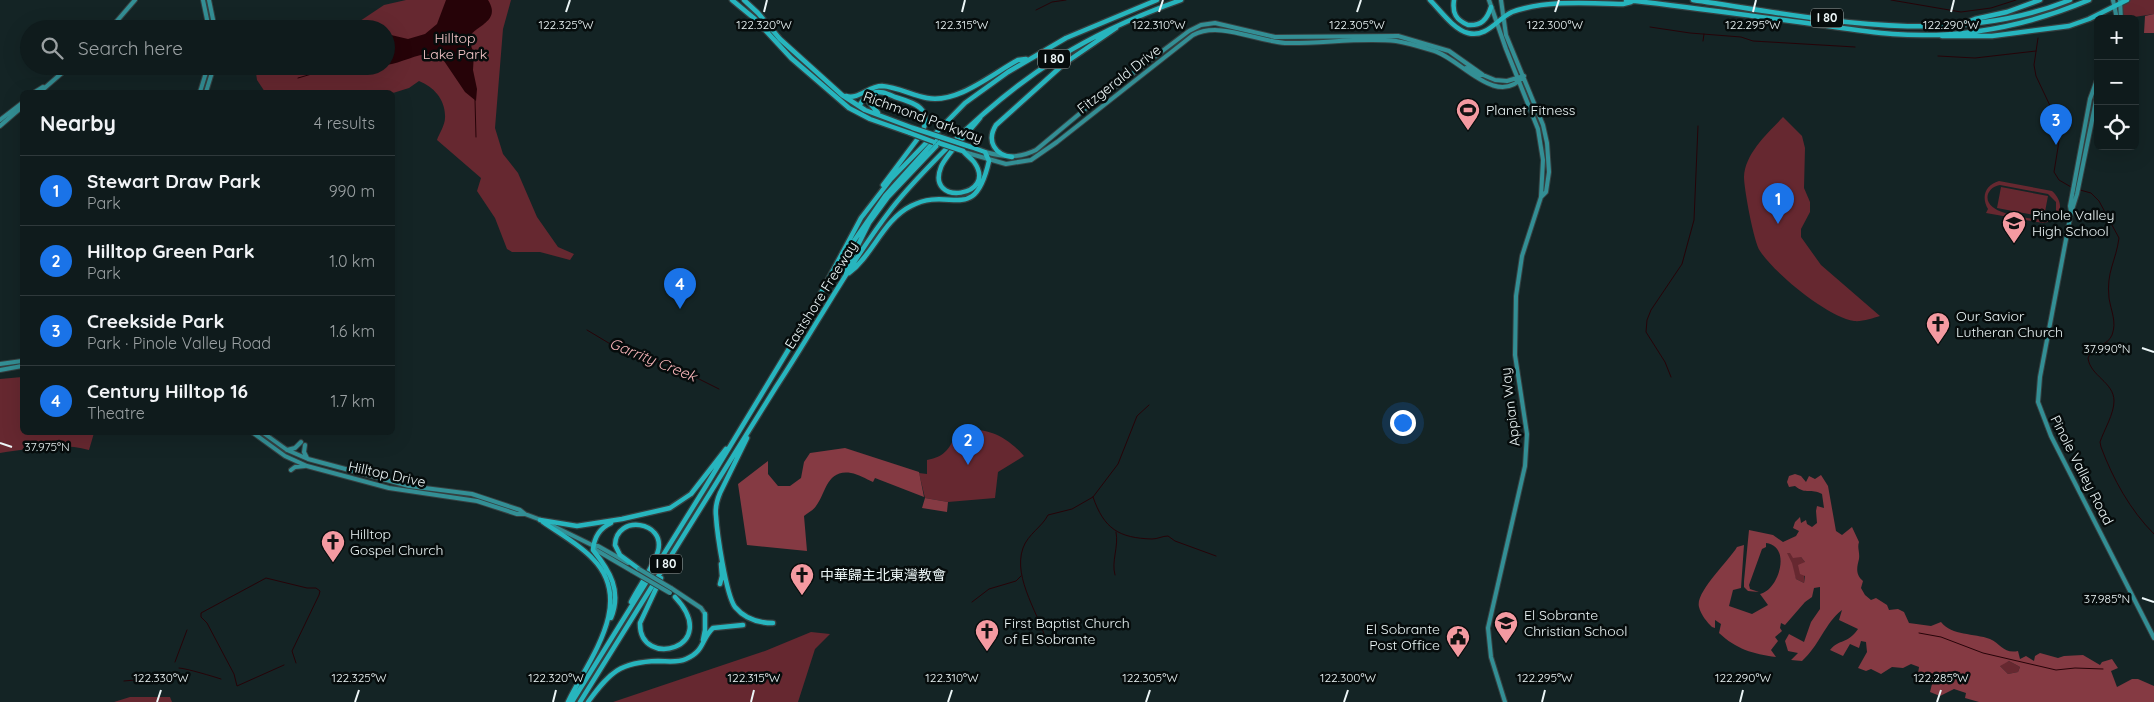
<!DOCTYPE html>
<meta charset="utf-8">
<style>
:root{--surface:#0f1b1c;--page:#1d2829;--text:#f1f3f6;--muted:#9ba1a3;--line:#2f393b;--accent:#1a73e8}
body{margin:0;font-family:Quicksand,"Noto Sans SC",sans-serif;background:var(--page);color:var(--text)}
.controls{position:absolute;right:15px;top:15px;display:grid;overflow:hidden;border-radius:8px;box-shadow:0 5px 20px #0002}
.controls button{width:45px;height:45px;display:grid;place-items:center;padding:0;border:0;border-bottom:1px solid var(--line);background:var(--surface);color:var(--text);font:25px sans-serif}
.you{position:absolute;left:1402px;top:422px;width:18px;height:18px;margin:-12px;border:4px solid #fff;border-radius:50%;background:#1a73e8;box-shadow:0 0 0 8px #1a73e833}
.badge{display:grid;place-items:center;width:32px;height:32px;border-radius:50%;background:var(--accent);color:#fff;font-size:16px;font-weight:700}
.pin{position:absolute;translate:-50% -41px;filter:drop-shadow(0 1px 2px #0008)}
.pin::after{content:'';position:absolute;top:26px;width:18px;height:15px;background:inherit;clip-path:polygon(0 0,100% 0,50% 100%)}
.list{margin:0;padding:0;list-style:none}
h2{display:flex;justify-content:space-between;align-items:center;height:65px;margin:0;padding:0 20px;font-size:21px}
h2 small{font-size:16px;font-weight:400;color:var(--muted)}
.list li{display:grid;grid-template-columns:32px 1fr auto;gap:15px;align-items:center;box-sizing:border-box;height:70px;padding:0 20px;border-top:1px solid var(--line)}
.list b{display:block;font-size:19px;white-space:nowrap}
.list p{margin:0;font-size:16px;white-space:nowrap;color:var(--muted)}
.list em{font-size:16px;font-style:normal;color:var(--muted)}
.icon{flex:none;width:28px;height:28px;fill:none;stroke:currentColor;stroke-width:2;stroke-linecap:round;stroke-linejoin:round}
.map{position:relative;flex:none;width:2154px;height:702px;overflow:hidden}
.search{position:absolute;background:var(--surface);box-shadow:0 5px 20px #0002;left:20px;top:20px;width:375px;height:55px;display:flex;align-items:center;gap:12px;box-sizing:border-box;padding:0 18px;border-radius:28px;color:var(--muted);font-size:19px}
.panel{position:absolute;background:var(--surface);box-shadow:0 5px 20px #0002;left:20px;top:90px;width:375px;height:345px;border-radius:8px}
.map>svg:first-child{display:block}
.green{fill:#662830;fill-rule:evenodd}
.forest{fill:#853a43;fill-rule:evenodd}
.water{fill:#260308}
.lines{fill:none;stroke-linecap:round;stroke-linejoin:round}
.stream{stroke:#260308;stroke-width:1}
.major-casing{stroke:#354041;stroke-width:6}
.highway-casing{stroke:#354041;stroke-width:7}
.major{stroke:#338f95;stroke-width:4}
.highway{stroke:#27b5be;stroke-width:4.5}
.major-bridge-casing{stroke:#354041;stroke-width:6;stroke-linecap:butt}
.highway-bridge-casing{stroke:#354041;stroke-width:7;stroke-linecap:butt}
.major-bridge{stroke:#338f95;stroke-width:4}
.highway-bridge{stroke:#27b5be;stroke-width:4.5}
.ticks{fill:none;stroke:#ecf6f7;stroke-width:2}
.labels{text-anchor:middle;stroke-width:5;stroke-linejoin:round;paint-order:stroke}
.shield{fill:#060c0c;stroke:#a7b0b0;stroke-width:1}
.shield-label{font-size:12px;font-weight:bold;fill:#ecf6f7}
.park-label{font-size:14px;fill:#f6c8ca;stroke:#060c0c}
.street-label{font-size:14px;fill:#ecf6f7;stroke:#060c0c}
.poi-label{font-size:14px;fill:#ecf6f7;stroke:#060c0c;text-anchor:start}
.water-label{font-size:15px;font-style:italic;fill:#f9b5b9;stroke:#060c0c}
.ticks-label{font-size:12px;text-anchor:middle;fill:#ecf6f7;stroke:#060c0c;stroke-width:5;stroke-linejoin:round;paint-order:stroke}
</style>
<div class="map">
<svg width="2154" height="702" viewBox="0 0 2154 702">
<rect width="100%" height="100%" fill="#142425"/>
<!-- green -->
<path class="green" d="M 406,0 L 511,0 L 503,29 L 495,128 L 503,154 L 518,173 L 537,217 L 558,247 L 574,254 L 570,260 L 540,252 L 512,252 L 507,249 L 495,218 L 477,191 L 481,178 L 437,140 C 439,134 445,125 445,118 C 446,100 434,87 419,81 L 409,88 L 393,93 L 265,92 L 257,80 L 255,66 L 386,66 L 386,29 L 348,29 L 384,5 Z
M 2127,0 L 2154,0 L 2154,14 L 2121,19 L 2121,3 Z
M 1783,117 L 1802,136 L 1805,148 L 1804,188 L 1810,202 L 1810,212 L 1801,229 L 1801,237 L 1821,265 L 1880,316 C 1873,318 1862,322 1854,321 C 1828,317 1775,274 1760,251 C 1754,243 1744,189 1744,177 C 1745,153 1768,133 1783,117 Z
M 1999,181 L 2052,191 C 2066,203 2061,222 2043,223 L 1986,213 L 1988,209 C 1981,197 1985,185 1999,181 ZM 2000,185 L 2048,194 L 2056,202 L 2056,211 L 2050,218 L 2043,220 C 2030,218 1982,215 1988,194 C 1990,189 1994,186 2000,185 Z
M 2001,187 L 2048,196 L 2044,217 L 1997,208 Z
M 22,377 L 22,432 L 94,433 L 89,450 C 59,442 30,449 0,453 L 0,379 Z
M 961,428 C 990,430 1004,434 1024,456 L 998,472 L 995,498 L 948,502 L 925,498 L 919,473 L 927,474 L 927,460 C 945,457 952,447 956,430 Z
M 1790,552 L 1801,557 L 1805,562 L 1804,583 L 1796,579 L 1786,553 Z
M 811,632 L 830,634 L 815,649 L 798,702 L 613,702 L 765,651 Z
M 2009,661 L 2020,667 L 2018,672 L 2008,674 L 1999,665 Z
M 130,697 L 170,697 L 172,702 L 114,702 Z"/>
<!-- forest -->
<path class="forest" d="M 2154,14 L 2154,33 L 2144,33 L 2145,16 Z
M 845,448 L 919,472 L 924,497 L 875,478 L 873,482 C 866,479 858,474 851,473 C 826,469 826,494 816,506 C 814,510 807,513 804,516 L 807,551 L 747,545 L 738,484 L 768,461 L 768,474 L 778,486 L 790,486 L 801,478 L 804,462 L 810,453 Z
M 1795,474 L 1801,476 L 1806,482 L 1809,476 L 1815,479 L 1821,475 L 1828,486 L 1836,531 L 1842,535 L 1852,527 L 1859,542 C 1857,548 1860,552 1859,559 C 1857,567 1855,574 1863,581 L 1861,588 L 1865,595 L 1871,600 L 1876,598 L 1887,605 L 1889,610 L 1898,609 L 1904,612 L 1909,623 L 1931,626 L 1941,622 C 1952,636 1974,633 1990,639 C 2001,644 2004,654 2018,651 L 2020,659 L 2026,656 L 2034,661 L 2035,656 L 2040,653 L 2058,658 L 2064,656 L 2083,655 L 2100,665 L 2102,662 L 2112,659 L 2118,668 L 2111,671 L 2117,687 L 2132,679 L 2138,679 L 2154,686 L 2154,702 L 1979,702 L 1965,698 L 1966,693 L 1954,689 L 1940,696 L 1930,692 L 1933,680 L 1918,674 L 1919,667 L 1911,664 L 1903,668 L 1892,667 L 1881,674 L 1871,669 L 1866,671 L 1858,668 L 1867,652 L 1866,642 L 1861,641 L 1859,648 L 1850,644 L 1843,656 L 1830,650 C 1840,638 1847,645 1858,629 L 1839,620 L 1842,610 C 1825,623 1819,646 1802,661 L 1791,660 L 1798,653 L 1788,651 L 1785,641 L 1789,634 L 1804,642 L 1811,622 L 1820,609 L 1820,587 L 1814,588 L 1812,597 L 1805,602 L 1785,625 L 1781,623 L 1780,628 L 1782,631 L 1775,637 L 1778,641 L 1771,650 L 1776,657 C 1753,654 1736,649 1719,633 L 1721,624 L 1715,620 L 1715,628 L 1712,627 C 1707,622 1701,615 1699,607 C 1695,592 1729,561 1737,547 L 1744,545 L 1741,588 L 1733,590 L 1729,606 L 1752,614 L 1768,605 L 1760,594 C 1779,590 1792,546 1766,543 L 1766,547 L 1762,549 L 1749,585 L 1750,589 L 1759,592 L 1748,591 L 1744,587 L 1744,581 L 1749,530 L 1773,535 L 1783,542 L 1796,536 L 1799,531 L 1793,528 L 1795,522 L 1800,517 L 1801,523 L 1806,520 L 1807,524 L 1812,527 L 1817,523 L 1816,511 L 1817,506 L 1824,508 L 1822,494 C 1811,488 1806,495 1795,486 L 1789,487 L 1787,482 L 1789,476 ZM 1790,553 L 1793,558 L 1801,557 L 1805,562 L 1798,565 L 1800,574 L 1805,576 L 1804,583 L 1796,579 L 1792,563 L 1787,553 ZM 2009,661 L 2020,667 L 2018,672 L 2008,674 L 2000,666 Z
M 925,498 L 948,502 L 947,512 L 922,508 Z"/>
<!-- water -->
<path class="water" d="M 446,0 L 488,0 C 504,25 466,26 468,44 L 471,46 L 474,53 L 473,70 L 477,89 L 476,101 L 465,92 L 440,55 C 421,50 405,63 386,65 L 386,37 L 391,35 L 408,39 L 425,34 L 437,24 Z"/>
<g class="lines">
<!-- stream -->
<path class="stream" d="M 1891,0 L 1961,12 L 1991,8 L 2016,0
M 1036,10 L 1052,2 L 1066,0
M 1650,27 L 1690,33 L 1741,37 L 1753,41 L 1855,47
M 2038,38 L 2034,65 L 2036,76 L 2061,129 L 2054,172 L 2059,180 L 2071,187
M 1703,41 L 1704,34
M 1938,56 L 1975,58 L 2036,51
M 298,78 L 339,66
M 475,100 L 476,137
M 2080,190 L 2091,193 L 2099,201 L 2119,238 C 2116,261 2106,272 2109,298 C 2111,311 2117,322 2112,335 C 2108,346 2092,345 2088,358 C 2090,376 2114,382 2114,401 C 2114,414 2104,430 2100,442 L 2101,447 C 2113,479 2130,510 2154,534
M 587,330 L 612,345 L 660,362 L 669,364 L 719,389
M 1671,377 L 1665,362 L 1646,332 L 1647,320 L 1651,310 L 1682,264 L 1694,220 L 1698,126
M 1093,497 C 1104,529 1119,538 1152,539 C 1158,539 1162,536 1168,536 L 1175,541 L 1216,556
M 1115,575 C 1111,561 1119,547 1116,532
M 972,602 L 989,589 L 1016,581 L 1021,576
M 1919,633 L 1941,637 L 1983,653 L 2056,670 L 2075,668 L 2103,669
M 1048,647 C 1041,616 1012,579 1023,548 C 1028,534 1042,527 1048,515 L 1072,509 L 1093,497 L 1118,464 L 1137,416 L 1149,405
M 175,662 L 187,630
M 284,665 L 237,686 L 234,674 L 207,623 L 201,617 L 201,613 L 266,578 L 307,588 L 316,588 L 320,591 L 319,595 L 292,651 L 296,663
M 179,668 C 185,668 215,677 221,679
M 124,681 L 156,678 L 165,674"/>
<!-- major casing -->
<g class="major-casing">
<path id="major" d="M 203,0 L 209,29
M 209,0 L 215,29
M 1489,0 L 1506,49 L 1538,129 L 1543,160 L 1541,197
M 1501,0 L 1506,35 L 1543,125 L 1547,143 L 1549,172 L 1546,192 L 1541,197 L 1522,256 L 1516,296 L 1515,355 L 1527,434 L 1525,466 L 1488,628 L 1491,657 L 1505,702
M 2113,0 L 2117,19
M 2120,0 L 2121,19
M 110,29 L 135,0
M 1466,68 L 1478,75 L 1483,75
M 2098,91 L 2077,194 L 2071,213 L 2040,377 L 2038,402 L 2051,436 L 2154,638
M 35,92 L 43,87
M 40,92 L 70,66
M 200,92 L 208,66
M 206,92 L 214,66
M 0,120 L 22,103
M 0,126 L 22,107
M 964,152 L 1006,164 L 1031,160 L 1057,142 L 1193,35 C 1219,21 1256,41 1285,43 C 1321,44 1360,37 1396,41 C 1410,43 1424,48 1437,52 C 1462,61 1497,108 1524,76
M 985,152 C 1004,157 1018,159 1036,150 L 1084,110 L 1189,31 L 1201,25 L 1215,23 L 1275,37 L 1398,36 L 1449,51 L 1483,75 L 1495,80 L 1507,81 L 1524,76
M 2071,212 L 2070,206 L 2090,99 L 2098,77
M 0,364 L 22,361
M 0,370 L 22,366
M 252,432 L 285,456 L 307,466 L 389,488 L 477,501 L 517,514 L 525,514
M 262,432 L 287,450 L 308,459 L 409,486 L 472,494 L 520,510 L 525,514 L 541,520
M 305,445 L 304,452 L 307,458
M 287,450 L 295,448 L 301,442
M 291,470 L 295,467 L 305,466
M 547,523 L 594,546 L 598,546 L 628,563
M 594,546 L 596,550 L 632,571
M 671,588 L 701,608 L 705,614"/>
</g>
<!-- highway casing -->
<g class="highway-casing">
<path id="highway" d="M 732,0 L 755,19 L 791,58 L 849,108 L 870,119 L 910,133
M 744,0 L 758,13 L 780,39 L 842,95 L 865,110 L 913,128
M 1430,0 C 1440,10 1453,29 1468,33 C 1487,38 1497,19 1512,12 C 1544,0 1589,3 1623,4 L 1631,2
M 1454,0 C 1452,13 1456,20 1468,25 C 1481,26 1487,20 1491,7
M 1626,0 C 1684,6 1742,15 1799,22 C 1830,26 1862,32 1893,34 C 1960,39 2027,26 2089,0
M 1693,0 C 1817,18 1949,49 2070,0
M 1962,24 L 1975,19 L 2007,12 L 2040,0
M 1942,36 L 1992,36 L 2069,26 L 2089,19 L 2127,0
M 875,95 L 870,99 L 869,102 L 878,113
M 846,96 C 859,100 868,86 882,86 C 897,87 912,95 927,98 C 957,104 992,74 1018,60 L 1026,59
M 859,106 C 862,101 867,95 873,93 C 880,90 888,94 895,97 C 915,103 933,108 922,133 L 883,185
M 963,151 C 966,155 971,158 974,162 C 999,197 925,207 941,167 C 946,154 971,130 980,118
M 1012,157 C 995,155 986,141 996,125 L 1065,63 L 1116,28
M 840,261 L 885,196 L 939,136
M 846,273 L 848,265 L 869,223 L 888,197 L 944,138
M 849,273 C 873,255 883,220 911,206 C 951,185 974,226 989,161 L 985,152 L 971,147
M 747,438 L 720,493 C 717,500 715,508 716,516 C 717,533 726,595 735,607 C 745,619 758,623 773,623
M 540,520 L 577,526 L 622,519 L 670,508 L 691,494 L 726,449
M 543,522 C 560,534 579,544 593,559 C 636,603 588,660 568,702
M 611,523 C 600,528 594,538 593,550 C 610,571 622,591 611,618
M 661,578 L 640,623 C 639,670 723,648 675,597
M 720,584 L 722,576 L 721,564
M 631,602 C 639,586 653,568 658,551 C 666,521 616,514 615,545 L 620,555 L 639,569
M 703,640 L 705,630 L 705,614
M 572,702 L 706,486 L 807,319 L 861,218 L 891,179 L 965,103 L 1008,72 L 1066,38 L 1157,0
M 580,702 C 645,597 710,492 776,387 C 815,328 849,264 892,208 C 910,185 930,165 950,145 C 1022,74 1086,34 1181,0
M 588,702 C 610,672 620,662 658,661 C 667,661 677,663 686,659 C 705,651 701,639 713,628 L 743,625"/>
</g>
<!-- major -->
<use href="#major" class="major"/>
<!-- highway -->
<use href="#highway" class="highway"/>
<!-- major-bridge casing -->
<g class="major-bridge-casing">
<path id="major-bridge" d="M 639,569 L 671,588
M 632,571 L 670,593"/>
</g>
<!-- highway-bridge casing -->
<g class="highway-bridge-casing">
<path id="highway-bridge" d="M 913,128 L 971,147
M 910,133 L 934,142
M 939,143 L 963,151"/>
</g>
<!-- major-bridge -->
<use href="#major-bridge" class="major-bridge"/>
<!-- highway-bridge -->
<use href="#highway-bridge" class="highway-bridge"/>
</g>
<!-- ticks -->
<path class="ticks" d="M 566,12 L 570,0M 764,12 L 767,0M 962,12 L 965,0M 1159,12 L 1163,0M 1357,12 L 1361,0M 1555,12 L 1559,0M 1753,12 L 1756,0M 1951,12 L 1954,0M 2142,348 L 2154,352M 0,443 L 12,447M 2142,598 L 2154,602M 157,702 L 161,690M 355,702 L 359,690M 553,702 L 556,690M 751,702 L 754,690M 948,702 L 952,690M 1146,702 L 1150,690M 1344,702 L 1348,690M 1542,702 L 1545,690M 1740,702 L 1743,690M 1937,702 L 1941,690"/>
<!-- icons -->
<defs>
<g id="stadium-pin" transform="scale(1.25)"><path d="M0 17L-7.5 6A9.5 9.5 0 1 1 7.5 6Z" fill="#f49aa1" stroke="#060c0c"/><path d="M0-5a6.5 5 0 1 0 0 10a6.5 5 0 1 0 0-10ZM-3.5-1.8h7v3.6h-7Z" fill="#111"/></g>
<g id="school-pin" transform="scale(1.25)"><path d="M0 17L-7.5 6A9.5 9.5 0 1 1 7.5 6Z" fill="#f49aa1" stroke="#060c0c"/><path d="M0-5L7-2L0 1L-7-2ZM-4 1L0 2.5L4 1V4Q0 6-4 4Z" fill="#111"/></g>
<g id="church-pin" transform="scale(1.25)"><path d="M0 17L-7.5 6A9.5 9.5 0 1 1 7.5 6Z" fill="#f49aa1" stroke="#060c0c"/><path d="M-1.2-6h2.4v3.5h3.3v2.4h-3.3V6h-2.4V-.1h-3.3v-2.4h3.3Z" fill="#111"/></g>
<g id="civic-pin" transform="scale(1.25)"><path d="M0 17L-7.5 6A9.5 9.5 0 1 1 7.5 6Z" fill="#f49aa1" stroke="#060c0c"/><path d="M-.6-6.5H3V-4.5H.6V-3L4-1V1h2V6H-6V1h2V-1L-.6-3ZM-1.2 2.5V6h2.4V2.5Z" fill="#111"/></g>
</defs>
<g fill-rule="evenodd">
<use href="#stadium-pin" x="1468" y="110"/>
<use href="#school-pin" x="2014" y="223"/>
<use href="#church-pin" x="1938" y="324"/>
<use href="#church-pin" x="333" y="542"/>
<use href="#church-pin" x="802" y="575"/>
<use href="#school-pin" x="1506" y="623"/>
<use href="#church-pin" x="987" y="631"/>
<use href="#civic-pin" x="1458" y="637"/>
</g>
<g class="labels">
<!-- shield labels -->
<g class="shield">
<rect x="1811" y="8.5" width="32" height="19" rx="4"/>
<rect x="1038" y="49.5" width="32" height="19" rx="4"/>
<rect x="650" y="554.5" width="32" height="19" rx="4"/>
</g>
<g class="shield-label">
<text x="1827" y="22">I 80</text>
<text x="1054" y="63">I 80</text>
<text x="666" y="568">I 80</text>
</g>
<!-- park labels -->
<g class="park-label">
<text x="455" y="43">Hilltop<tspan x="455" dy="16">Lake Park</tspan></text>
</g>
<!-- street labels -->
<g class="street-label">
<text transform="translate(1119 79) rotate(-38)" y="5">Fitzgerald Drive</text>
<text transform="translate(923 117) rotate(20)" y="5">Richmond Parkway</text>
<text transform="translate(821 295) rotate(-58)" y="5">Eastshore Freeway</text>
<text transform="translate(1510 407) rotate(-97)" y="5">Appian Way</text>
<text transform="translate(2082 470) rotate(63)" y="5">Pinole Valley Road</text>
<text transform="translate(387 474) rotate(12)" y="5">Hilltop Drive</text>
</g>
<!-- poi labels -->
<g class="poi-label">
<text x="1486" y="115">Planet Fitness</text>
<text x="2032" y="220">Pinole Valley<tspan x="2032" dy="16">High School</tspan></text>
<text x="1956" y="321">Our Savior<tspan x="1956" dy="16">Lutheran Church</tspan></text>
<text x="350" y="539">Hilltop<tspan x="350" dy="16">Gospel Church</tspan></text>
<text x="820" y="580">中華歸主北東灣教會</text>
<text x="1524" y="620">El Sobrante<tspan x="1524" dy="16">Christian School</tspan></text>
<text x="1004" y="628">First Baptist Church<tspan x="1004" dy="16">of El Sobrante</tspan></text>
<text x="1440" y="634" text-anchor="end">El Sobrante<tspan x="1440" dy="16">Post Office</tspan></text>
</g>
<!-- water labels -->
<g class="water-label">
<text transform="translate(653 360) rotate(22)" y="5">Garrity Creek</text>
</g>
</g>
<g class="ticks-label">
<text x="566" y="29">122.325°W</text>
<text x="764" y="29">122.320°W</text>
<text x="962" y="29">122.315°W</text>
<text x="1159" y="29">122.310°W</text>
<text x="1357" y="29">122.305°W</text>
<text x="1555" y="29">122.300°W</text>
<text x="1753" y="29">122.295°W</text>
<text x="1951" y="29">122.290°W</text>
<text x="2107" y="353">37.990°N</text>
<text x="47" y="451">37.975°N</text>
<text x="2107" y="603">37.985°N</text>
<text x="161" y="682">122.330°W</text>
<text x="359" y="682">122.325°W</text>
<text x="556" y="682">122.320°W</text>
<text x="754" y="682">122.315°W</text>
<text x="952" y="682">122.310°W</text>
<text x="1150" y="682">122.305°W</text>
<text x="1348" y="682">122.300°W</text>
<text x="1545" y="682">122.295°W</text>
<text x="1743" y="682">122.290°W</text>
<text x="1941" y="682">122.285°W</text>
</g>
</svg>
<div class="controls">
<button>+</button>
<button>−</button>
<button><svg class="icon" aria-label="locate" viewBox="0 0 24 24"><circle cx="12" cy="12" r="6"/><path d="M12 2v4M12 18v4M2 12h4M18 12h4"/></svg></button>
</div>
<div class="you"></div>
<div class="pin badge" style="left:1778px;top:224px">1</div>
<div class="pin badge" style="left:968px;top:465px">2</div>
<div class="pin badge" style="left:2056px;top:145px">3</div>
<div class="pin badge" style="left:680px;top:309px">4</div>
<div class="search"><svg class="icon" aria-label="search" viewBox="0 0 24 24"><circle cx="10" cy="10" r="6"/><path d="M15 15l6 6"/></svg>Search here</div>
<section class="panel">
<h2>Nearby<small>4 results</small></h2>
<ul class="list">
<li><span class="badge">1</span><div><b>Stewart Draw Park</b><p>Park</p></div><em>990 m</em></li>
<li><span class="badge">2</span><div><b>Hilltop Green Park</b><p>Park</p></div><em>1.0 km</em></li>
<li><span class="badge">3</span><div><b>Creekside Park</b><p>Park · Pinole Valley Road</p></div><em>1.6 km</em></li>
<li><span class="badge">4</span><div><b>Century Hilltop 16</b><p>Theatre</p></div><em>1.7 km</em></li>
</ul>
</section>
</div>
